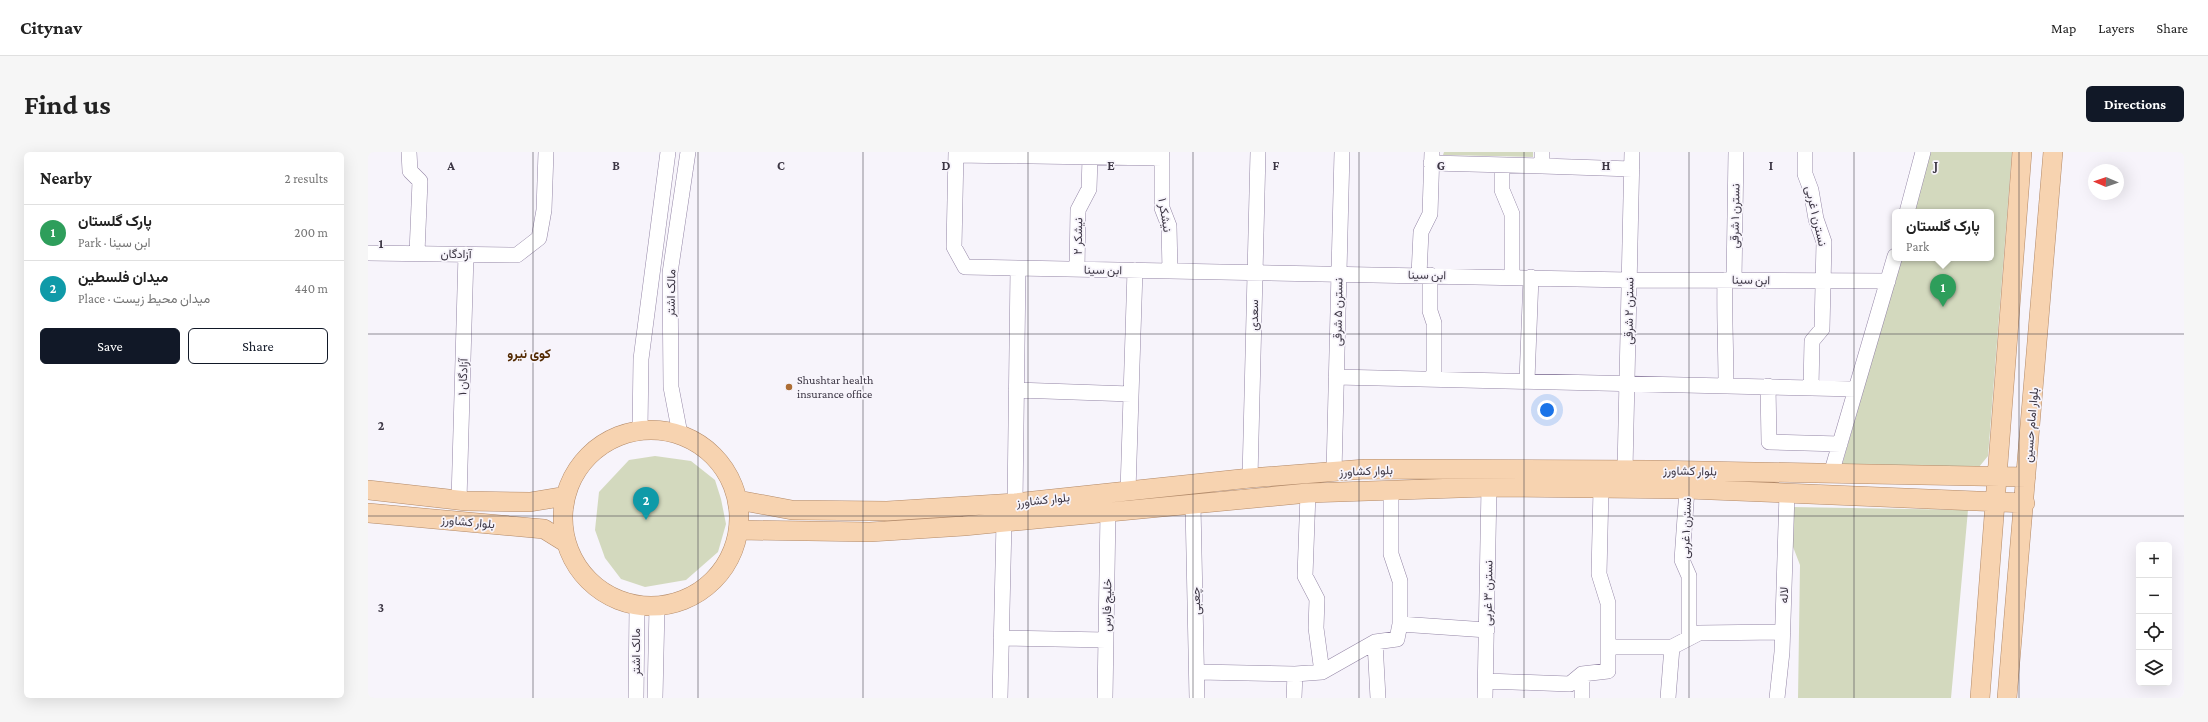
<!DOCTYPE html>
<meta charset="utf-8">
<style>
:root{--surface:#fff;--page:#f6f6f6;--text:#222;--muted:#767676;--line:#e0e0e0;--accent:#111827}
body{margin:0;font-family:"Crimson Pro",Vazirmatn,serif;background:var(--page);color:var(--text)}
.controls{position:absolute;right:12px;bottom:12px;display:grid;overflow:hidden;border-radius:6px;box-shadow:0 4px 16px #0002}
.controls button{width:36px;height:36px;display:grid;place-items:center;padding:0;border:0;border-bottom:1px solid var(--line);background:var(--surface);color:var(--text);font:20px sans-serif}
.compass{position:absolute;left:1720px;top:12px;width:36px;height:36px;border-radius:50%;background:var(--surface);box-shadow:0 4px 16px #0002;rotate:272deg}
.you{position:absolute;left:1179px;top:258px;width:14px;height:14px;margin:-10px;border:3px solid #fff;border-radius:50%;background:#1a73e8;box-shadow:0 0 0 6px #1a73e833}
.badge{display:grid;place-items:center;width:26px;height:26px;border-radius:50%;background:var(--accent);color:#fff;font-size:13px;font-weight:700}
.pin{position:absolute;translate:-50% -33px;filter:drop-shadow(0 1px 2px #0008)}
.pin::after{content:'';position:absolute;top:21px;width:14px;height:12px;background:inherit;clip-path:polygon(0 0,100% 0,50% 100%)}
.popup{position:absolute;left:1524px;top:57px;width:102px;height:52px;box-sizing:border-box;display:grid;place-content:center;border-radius:6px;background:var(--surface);filter:drop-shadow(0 1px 3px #0005);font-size:13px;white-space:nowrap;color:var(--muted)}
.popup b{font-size:15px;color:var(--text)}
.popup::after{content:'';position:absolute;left:50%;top:100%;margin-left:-8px;border:8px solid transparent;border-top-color:var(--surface)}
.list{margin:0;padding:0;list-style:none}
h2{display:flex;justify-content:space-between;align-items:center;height:52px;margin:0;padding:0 16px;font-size:17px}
h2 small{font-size:13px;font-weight:400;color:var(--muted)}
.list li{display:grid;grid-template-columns:26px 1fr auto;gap:12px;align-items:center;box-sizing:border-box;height:56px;padding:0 16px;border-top:1px solid var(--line)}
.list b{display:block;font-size:15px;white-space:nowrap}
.list p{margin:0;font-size:13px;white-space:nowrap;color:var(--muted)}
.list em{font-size:13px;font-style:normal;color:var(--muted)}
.actions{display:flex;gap:8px;padding:12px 16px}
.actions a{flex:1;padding:9px 0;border:1px solid var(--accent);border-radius:6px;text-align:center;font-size:14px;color:var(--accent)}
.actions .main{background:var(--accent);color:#fff}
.icon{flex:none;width:22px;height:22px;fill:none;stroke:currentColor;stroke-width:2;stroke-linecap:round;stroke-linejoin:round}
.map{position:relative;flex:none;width:1816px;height:546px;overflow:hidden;border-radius:6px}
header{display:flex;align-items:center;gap:24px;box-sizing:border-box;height:56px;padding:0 20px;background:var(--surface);border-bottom:1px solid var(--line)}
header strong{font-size:19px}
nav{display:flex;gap:22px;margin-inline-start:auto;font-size:14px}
.intro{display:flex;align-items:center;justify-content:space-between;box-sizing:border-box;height:96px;padding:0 24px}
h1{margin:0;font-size:28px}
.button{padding:10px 18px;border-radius:6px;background:var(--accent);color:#fff;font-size:14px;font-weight:700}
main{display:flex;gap:24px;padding:0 24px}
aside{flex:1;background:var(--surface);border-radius:6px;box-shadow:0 4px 16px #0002}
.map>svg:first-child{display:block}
.green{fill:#d3d9be}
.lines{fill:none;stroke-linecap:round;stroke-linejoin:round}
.minor-casing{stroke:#9486a6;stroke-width:16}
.major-casing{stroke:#b28968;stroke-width:20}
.minor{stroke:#fff;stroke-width:15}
.major{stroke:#f7d3b0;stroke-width:19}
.grid{fill:none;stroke:#3c3644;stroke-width:1;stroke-opacity:0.55}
.poi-dot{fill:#ad6d35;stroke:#f7f4fb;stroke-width:1.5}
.labels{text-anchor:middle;stroke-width:3.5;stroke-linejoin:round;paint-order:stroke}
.street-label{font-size:12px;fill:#3c3644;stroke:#f7f4fb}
.poi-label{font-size:12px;fill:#3c3644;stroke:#f7f4fb;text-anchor:start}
.neighbourhood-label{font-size:13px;font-weight:bold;fill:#522900;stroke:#f7f4fb}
.grid-label{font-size:13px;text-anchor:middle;font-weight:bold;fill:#3c3644;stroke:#f7f4fb;stroke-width:3.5;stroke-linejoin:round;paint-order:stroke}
</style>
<header>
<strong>Citynav</strong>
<nav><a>Map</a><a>Layers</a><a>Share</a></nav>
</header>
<div class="intro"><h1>Find us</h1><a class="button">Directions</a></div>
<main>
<aside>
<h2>Nearby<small>2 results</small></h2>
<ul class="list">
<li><span class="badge" style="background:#2e9e5b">1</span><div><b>پارک گلستان</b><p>Park · ابن سینا</p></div><em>200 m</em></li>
<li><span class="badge" style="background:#0f9aa8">2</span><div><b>میدان فلسطین</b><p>Place · میدان محیط زیست</p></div><em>440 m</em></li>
</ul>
<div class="actions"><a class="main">Save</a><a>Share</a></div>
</aside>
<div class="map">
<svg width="1816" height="546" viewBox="0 0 1816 546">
<rect width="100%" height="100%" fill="#f7f4fb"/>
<!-- green -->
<path class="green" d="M 1076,0 L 1165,0 L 1165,5 L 1075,3 Z
M 1562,0 L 1644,0 L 1620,304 L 1611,315 L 1474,313 L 1533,106 L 1623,106 L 1623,60 L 1546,60 Z
M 287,304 L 323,309 L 347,328 L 353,347 L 358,372 L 350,400 L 318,428 L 277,435 L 253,427 L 237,406 L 227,378 L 231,340 L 261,308 Z
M 1423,355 L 1600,358 L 1583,546 L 1430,546 L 1432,413 L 1422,387 Z"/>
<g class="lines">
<!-- minor casing -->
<g class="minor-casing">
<path id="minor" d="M 41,0 L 42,19 L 52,29 L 49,101
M 588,0 L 586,95 L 597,115 L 1261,128 L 1520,129
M 1437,0 L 1437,22 L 1443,38 L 1448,67 L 1456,90 L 1454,177 L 1444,189 L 1443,235
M 588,3 L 794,6 L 794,0
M 794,6 L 794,56 L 801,74 L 802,119
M 1063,11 L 1174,14 L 1174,0
M 1134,13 L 1134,38 L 1144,62 L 1144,125
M 1174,14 L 1264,17
M 1539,60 L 1555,0
M 0,101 L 149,103 L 171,86 L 176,58 L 178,0
M 709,117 L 710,58 L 721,37 L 722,6
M 1051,123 L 1053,80 L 1062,62 L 1064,0
M 1062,123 L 1062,159 L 1066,171 L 1066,227
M 1357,128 C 1356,163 1358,198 1358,233
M 1366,128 L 1368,0
M 968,225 L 1488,237
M 1159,228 L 1163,125
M 1400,234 L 1401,290 L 1472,292
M 648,238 L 763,242
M 272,277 L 273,207 L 300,0
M 312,282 L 303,235 L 302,121 L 320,0
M 1257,318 L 1264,0
M 966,320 L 974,0
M 1463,322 L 1527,104
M 882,326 L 890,0
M 1319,337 L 1314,408 L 1321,424 L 1321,486
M 1023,338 L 1023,402 L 1032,429 L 1032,472
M 760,339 L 767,118
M 940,341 L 937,424 L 949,447 L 948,476 L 954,520
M 91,348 L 98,102
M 647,351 L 650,117
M 825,353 L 829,546
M 633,486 L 738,488
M 1007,490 L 1010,546
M 1241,495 L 1304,495 L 1331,481 L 1415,480
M 830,520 L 927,522 L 954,520 L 1007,490 L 1029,487 L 1032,472 L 1119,478
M 1214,522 L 1214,546
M 1118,529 L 1202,532 L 1214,522 L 1240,519 L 1240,451 L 1231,422 L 1233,337
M 268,546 L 269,455
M 287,546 L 289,455
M 632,546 L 636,370
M 737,546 L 740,359
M 926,546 L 927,522
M 1117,546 L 1121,335
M 1300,546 L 1304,495
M 1409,546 L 1414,500 L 1419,341"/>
</g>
<!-- major casing -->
<g class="major-casing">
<path id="major" d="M195 366a88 88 0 1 1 176 0a88 88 0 1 1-176 0Z
M 0,338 L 98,349 L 162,350 L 198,344
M 370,348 L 424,358 L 519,359 L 647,351 L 882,326 L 997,317 L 1283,318 L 1658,325
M 0,361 L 176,377 L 197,390
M 371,378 L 502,380 L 596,374 L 940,341 L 1121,335 L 1319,337 L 1657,351
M 1612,546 L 1654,0
M 1639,546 L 1685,0"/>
</g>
<!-- minor -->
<use href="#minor" class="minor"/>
<!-- major -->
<use href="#major" class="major"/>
</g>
<!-- grid -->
<path class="grid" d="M 165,0 L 165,546M 330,0 L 330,546M 495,0 L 495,546M 660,0 L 660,546M 825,0 L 825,546M 991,0 L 991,546M 1156,0 L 1156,546M 1321,0 L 1321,546M 1486,0 L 1486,546M 1651,0 L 1651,546M 0,182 L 1816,182M 0,364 L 1816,364"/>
<!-- markers -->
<circle class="poi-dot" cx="421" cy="235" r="4"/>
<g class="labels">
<!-- street labels -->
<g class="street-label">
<text transform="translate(797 63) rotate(81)" y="4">نیشکر ۱</text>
<text transform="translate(1367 64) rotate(-89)" y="4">نسترن ۱ شرقی</text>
<text transform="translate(1448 64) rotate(77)" y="4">نسترن ۱ غربی</text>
<text transform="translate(710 84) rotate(-89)" y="4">نیشکر ۲</text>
<text transform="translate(88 102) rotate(1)" y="4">آزادگان</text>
<text transform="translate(735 118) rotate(1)" y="4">ابن سینا</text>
<text transform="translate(1059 123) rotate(1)" y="4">ابن سینا</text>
<text transform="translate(1383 128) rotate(1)" y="4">ابن سینا</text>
<text transform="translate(303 141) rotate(-89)" y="4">مالک اشتر</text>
<text transform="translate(1261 159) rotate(-89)" y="4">نسترن ۲ شرقی</text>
<text transform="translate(970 160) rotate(-89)" y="4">نسترن ۵ شرقی</text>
<text transform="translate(886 163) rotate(-89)" y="4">سعدی</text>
<text transform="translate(95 225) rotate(-88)" y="4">آزادگان ۱</text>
<text transform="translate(1663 273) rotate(-85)" y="4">بلوار امام حسین</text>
<text transform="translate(998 319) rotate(-2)" y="4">بلوار کشاورز</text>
<text transform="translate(1322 319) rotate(1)" y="4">بلوار کشاورز</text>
<text transform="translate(675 348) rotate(-6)" y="4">بلوار کشاورز</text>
<text transform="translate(100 370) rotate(5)" y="4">بلوار کشاورز</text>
<text transform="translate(1318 376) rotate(-88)" y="4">نسترن ۱ غربی</text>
<text transform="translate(1120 441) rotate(-89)" y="4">نسترن ۳ غربی</text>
<text transform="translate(1416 443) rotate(-88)" y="4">لاله</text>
<text transform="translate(828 449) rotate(-92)" y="4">چعبی</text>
<text transform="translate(739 453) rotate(-89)" y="4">خلیج فارس</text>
<text transform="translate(268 500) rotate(-90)" y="4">مالک اشتر</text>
</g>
<!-- poi labels -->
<g class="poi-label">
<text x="429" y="232">Shushtar health<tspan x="429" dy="14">insurance office</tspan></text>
</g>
<!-- neighbourhood labels -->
<g class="neighbourhood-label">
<text x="161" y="206">کوی نیرو</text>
</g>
</g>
<g class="grid-label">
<text x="83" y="18">A</text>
<text x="248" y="18">B</text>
<text x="413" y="18">C</text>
<text x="578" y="18">D</text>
<text x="743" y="18">E</text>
<text x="908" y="18">F</text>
<text x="1073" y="18">G</text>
<text x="1238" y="18">H</text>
<text x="1403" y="18">I</text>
<text x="1568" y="18">J</text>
<text x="13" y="96">1</text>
<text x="13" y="278">2</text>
<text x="13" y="460">3</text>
</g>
</svg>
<div class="controls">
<button>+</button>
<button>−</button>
<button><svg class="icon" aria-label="locate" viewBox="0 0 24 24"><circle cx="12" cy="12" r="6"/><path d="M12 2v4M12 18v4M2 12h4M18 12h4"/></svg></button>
<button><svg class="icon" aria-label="layers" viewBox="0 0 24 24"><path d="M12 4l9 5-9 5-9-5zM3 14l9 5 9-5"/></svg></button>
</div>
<svg class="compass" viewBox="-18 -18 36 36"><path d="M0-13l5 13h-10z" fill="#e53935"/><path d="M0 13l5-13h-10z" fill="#767676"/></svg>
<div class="you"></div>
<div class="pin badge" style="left:1575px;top:155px;background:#2e9e5b">1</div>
<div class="popup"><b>پارک گلستان</b>Park</div>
<div class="pin badge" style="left:278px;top:368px;background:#0f9aa8">2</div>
</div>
</main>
